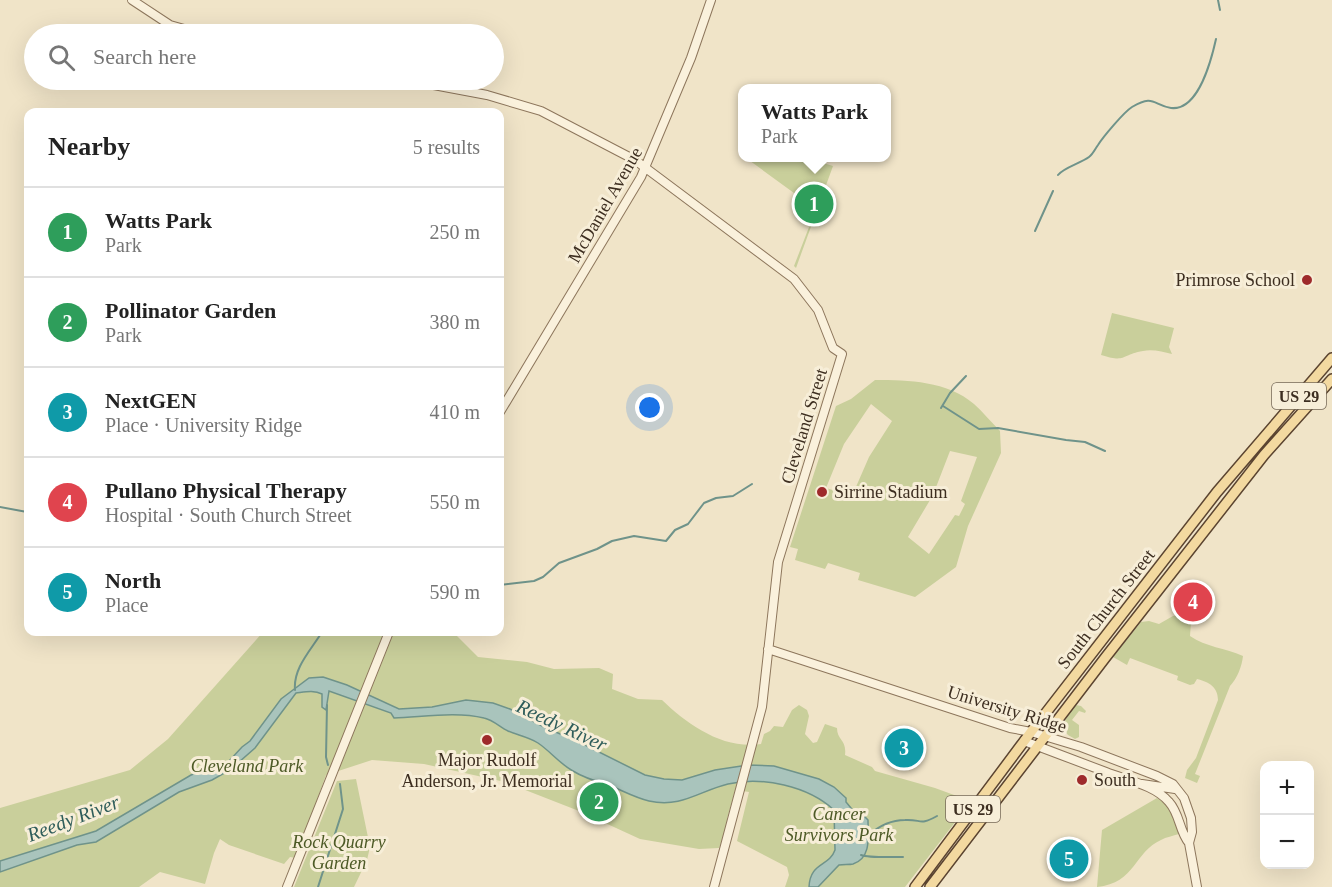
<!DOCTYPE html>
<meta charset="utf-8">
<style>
:root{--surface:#fff;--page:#f6f6f6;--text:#222;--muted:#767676;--line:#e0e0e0;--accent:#db2777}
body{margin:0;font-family:"Times New Roman",serif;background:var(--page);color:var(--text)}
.controls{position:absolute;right:18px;bottom:18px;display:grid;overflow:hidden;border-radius:12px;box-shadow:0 6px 24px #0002}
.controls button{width:54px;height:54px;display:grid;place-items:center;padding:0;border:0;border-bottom:2px solid var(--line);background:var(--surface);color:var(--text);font:30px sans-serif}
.you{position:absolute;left:650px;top:408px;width:21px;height:21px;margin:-15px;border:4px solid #fff;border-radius:50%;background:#1a73e8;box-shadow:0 0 0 9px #1a73e833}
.badge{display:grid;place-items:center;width:39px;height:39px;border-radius:50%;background:var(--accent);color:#fff;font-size:20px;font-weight:700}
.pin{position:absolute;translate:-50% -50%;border:3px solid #fff;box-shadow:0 2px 6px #0006}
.popup{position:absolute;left:738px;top:84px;width:153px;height:78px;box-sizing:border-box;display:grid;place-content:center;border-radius:12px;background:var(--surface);filter:drop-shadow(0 2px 4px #0005);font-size:20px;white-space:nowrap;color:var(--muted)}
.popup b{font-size:22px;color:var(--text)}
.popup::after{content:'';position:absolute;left:50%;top:100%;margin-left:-12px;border:12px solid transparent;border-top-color:var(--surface)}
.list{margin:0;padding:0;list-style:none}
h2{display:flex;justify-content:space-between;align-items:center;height:78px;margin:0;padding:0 24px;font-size:26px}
h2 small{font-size:20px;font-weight:400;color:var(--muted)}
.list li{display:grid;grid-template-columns:39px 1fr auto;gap:18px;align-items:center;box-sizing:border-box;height:90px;padding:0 24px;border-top:2px solid var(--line)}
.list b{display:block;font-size:22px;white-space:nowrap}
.list p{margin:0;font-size:20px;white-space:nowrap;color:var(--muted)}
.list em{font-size:20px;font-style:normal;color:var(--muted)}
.icon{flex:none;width:33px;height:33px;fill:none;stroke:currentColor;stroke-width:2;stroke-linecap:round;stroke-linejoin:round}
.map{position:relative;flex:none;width:1332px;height:887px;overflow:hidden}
.search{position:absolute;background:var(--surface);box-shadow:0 6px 24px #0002;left:24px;top:24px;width:480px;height:66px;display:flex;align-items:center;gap:15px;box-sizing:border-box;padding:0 21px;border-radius:33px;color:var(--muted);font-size:22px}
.panel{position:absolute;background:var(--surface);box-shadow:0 6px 24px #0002;left:24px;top:108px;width:480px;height:528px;border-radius:12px}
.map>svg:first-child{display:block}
.green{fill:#c9cf9b;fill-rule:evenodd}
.water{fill:#a9c4bc;stroke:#6f938a;stroke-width:1.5}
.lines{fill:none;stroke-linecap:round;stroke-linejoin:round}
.stream{stroke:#6f938a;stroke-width:2}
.minor-casing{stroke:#8d765c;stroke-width:10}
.major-casing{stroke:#5b4430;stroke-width:12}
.minor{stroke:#faf1dc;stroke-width:8}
.major{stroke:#f3d9a0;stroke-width:9}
.poi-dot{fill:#9e2a2b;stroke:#f7eed8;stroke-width:2}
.labels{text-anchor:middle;stroke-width:6;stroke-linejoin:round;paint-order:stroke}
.shield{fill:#f7eed8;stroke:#756857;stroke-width:1.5}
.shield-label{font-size:16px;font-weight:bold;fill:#3d2e20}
.street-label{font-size:18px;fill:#3d2e20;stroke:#f7eed8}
.poi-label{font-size:18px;fill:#3d2e20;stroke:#f7eed8;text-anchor:start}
.park-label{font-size:18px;font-style:italic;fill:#4d5a26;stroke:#f7eed8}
.water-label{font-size:20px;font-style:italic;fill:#2f5d5a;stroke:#f7eed8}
</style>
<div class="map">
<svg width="1332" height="887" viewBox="0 0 1332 887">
<rect width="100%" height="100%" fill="#f0e4c8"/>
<!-- green -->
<path class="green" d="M 746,158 L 807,158 L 833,166 L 796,268 L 794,266 L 816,209 Z
M 1112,313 L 1174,328 L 1169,347 L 1172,354 C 1163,352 1153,349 1143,351 C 1120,355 1127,363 1101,355 Z
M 875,380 C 909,380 947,381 974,404 C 983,412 991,422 1000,431 L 1001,453 L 968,526 L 956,567 L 915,597 L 858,580 L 860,573 L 828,563 L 825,569 L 795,560 L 798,549 L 790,547 L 836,406 L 851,399 ZM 871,404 L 892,421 L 869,457 L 852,496 L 826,488 L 844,444 ZM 950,451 L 977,457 L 961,501 L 965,504 L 959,516 L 955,515 L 929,554 L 908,537 L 933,495 Z
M 1179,615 L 1191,622 L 1190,636 C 1206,647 1225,648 1243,656 C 1242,666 1237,679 1230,686 L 1195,774 L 1200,776 L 1197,783 L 1185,778 L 1187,770 L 1196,758 L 1218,700 C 1218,687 1209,682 1197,679 L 1194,684 L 1190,685 L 1177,680 L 1178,676 L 1130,658 L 1127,665 L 1113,657 L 1141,622 L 1149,621 L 1159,624 L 1173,616 Z
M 263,632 L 453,632 L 478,657 L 527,662 L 554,669 L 599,668 L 613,674 L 612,689 L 638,699 L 662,700 C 687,724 723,750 761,744 L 764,734 L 770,731 L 774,726 L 783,727 L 792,710 L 799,705 L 807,710 L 809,716 L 805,734 L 813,743 L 817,742 L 825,724 L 837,728 C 837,740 847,740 845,755 L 872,767 L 875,771 L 935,788 L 965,799 L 961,809 L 963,812 L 905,887 L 785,887 L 789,875 L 787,867 L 737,841 L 749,792 L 736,790 L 742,766 L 727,819 L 727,828 L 719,848 L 699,849 L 640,839 L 579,811 L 505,782 L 424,764 L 372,760 L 326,775 L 296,858 L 290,857 L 284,864 L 229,845 L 220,839 L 214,853 L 205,884 L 160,872 L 139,887 L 0,887 L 0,808 L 130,770 L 168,739 Z
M 1076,705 L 1081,706 L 1086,711 L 1085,713 L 1079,711 L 1072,720 L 1079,725 L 1079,737 L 1075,739 L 1068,735 C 1058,724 1069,715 1076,705 Z
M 356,779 L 370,847 L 367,860 L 354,887 L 294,887 L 337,781 Z
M 1157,798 L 1170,806 L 1179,834 C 1173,836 1166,837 1161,840 C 1134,852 1136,883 1097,887 L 1102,830 Z"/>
<!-- water -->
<path class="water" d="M 323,677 L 347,685 L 399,709 L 432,707 L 466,700 L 493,703 L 510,709 L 544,727 L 579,742 L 645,775 L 664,779 L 682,780 L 715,770 L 748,765 L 774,766 L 819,779 L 834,787 L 846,798 L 846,802 L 856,814 L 865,817 L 868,820 C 868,835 872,858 853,864 C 849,865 843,864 839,865 L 818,887 L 809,887 C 810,862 829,867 835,850 L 834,810 C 808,786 762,776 728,784 C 699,791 682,808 649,801 C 636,798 623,791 611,786 C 598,782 584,778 573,771 C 560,764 550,751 538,743 C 529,737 517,735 508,731 C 500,727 493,720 484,718 C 456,711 423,717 394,718 L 391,713 L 329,691 L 326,710 L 322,707 L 322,694 C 314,690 305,692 296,693 L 255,748 L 230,770 L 212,780 L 179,792 L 96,842 L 77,845 L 0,872 L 0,861 L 96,831 L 191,775 L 229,761 L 242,747 L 250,741 L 281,699 L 309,678 Z"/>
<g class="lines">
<!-- stream -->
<path class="stream" d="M 1218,0 L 1220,10
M 1058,175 C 1063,168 1081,163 1089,157 C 1093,154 1095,149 1098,145 C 1103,137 1124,112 1132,107 C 1154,94 1153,105 1171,108 C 1199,111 1212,57 1216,39
M 1035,231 L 1053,191
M 943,406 L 979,429 L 998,428 L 1066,440 L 1085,442 L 1105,451
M 941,408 L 950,393 L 966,376
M 0,507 L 27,512
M 500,585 L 534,581 L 543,577 L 559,563 L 597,549 L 612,541 L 634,536 L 666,541 L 675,530 L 688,524 L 704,503 L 716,498 L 733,496 L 752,484
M 295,690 C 293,668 311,650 322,632
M 327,705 L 326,757 L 328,765
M 865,835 L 869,835 C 879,826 890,820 905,820 C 922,819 919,826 937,816
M 861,855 C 869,858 892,857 903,857
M 318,887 L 343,809 L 340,784"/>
<!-- minor casing -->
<g class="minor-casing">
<path id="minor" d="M 132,0 L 170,25 L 202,34
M 407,80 L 487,95 L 541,111 L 635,160 L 794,279 L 818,310 L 833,348 L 842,354 L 778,562 L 762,707 L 714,887
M 500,412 L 641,177 L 691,58 L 711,0
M 768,649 L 1010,728 L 1031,732 L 1081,747 L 1157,776 L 1173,784 L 1184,798 L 1191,818 L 1192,832 L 1189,843 L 1197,887
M 1024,741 C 1051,751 1079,762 1106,772 C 1126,780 1155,785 1169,802 C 1180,814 1179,831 1189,843
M 1142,784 L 1175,789
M 287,887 L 389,632"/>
</g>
<!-- major casing -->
<g class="major-casing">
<path id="major" d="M 915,887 L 1031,732 L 1217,492 L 1332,358
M 930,887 L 1105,658 L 1264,455 L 1332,379"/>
</g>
<!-- minor -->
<use href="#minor" class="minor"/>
<!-- major -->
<use href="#major" class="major"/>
</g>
<!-- markers -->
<g class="poi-dot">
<circle cx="1307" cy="280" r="6"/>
<circle cx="822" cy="492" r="6"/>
<circle cx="487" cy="740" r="6"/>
<circle cx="1082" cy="780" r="6"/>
</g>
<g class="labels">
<!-- shield labels -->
<g class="shield">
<rect x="1272" y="383" width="54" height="26" rx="4.5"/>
<rect x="946" y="796" width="54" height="26" rx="4.5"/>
</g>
<g class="shield-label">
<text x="1299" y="402">US 29</text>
<text x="973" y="815">US 29</text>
</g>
<!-- street labels -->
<g class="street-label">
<text transform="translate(605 205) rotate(-60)" y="6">McDaniel Avenue</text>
<text transform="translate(804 426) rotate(-73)" y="6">Cleveland Street</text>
<text transform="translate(1106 609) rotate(-52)" y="6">South Church Street</text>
<text transform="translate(1007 709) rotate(17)" y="6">University Ridge</text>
</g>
<!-- poi labels -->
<g class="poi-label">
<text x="1295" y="286" text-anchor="end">Primrose School</text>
<text x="834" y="498">Sirrine Stadium</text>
<text x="487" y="766" text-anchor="middle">Major Rudolf<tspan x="487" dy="21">Anderson, Jr. Memorial</tspan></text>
<text x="1094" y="786">South</text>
</g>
<!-- park labels -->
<g class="park-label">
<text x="247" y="772">Cleveland Park</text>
<text x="839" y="820">Cancer<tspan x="839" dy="21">Survivors Park</tspan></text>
<text x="339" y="848">Rock Quarry<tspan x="339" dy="21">Garden</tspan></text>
</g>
<!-- water labels -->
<g class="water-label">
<text transform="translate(562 725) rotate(25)" y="7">Reedy River</text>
<text transform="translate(73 818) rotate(-21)" y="7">Reedy River</text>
</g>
</g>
</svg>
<div class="controls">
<button>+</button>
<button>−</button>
</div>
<div class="you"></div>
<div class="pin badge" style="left:814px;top:204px;background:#2e9e5b">1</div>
<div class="popup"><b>Watts Park</b>Park</div>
<div class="pin badge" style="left:599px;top:802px;background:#2e9e5b">2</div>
<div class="pin badge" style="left:904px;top:748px;background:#0f9aa8">3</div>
<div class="pin badge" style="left:1193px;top:602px;background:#e0444e">4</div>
<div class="pin badge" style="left:1069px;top:859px;background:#0f9aa8">5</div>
<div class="search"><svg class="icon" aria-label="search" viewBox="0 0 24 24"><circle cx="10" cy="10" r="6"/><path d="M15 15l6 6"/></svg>Search here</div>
<section class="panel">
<h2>Nearby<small>5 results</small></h2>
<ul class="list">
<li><span class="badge" style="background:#2e9e5b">1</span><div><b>Watts Park</b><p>Park</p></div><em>250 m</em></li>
<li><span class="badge" style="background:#2e9e5b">2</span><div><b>Pollinator Garden</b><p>Park</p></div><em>380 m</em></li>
<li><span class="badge" style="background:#0f9aa8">3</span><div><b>NextGEN</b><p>Place · University Ridge</p></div><em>410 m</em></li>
<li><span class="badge" style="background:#e0444e">4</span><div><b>Pullano Physical Therapy</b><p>Hospital · South Church Street</p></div><em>550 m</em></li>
<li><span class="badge" style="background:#0f9aa8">5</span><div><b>North</b><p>Place</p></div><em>590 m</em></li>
</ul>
</section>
</div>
